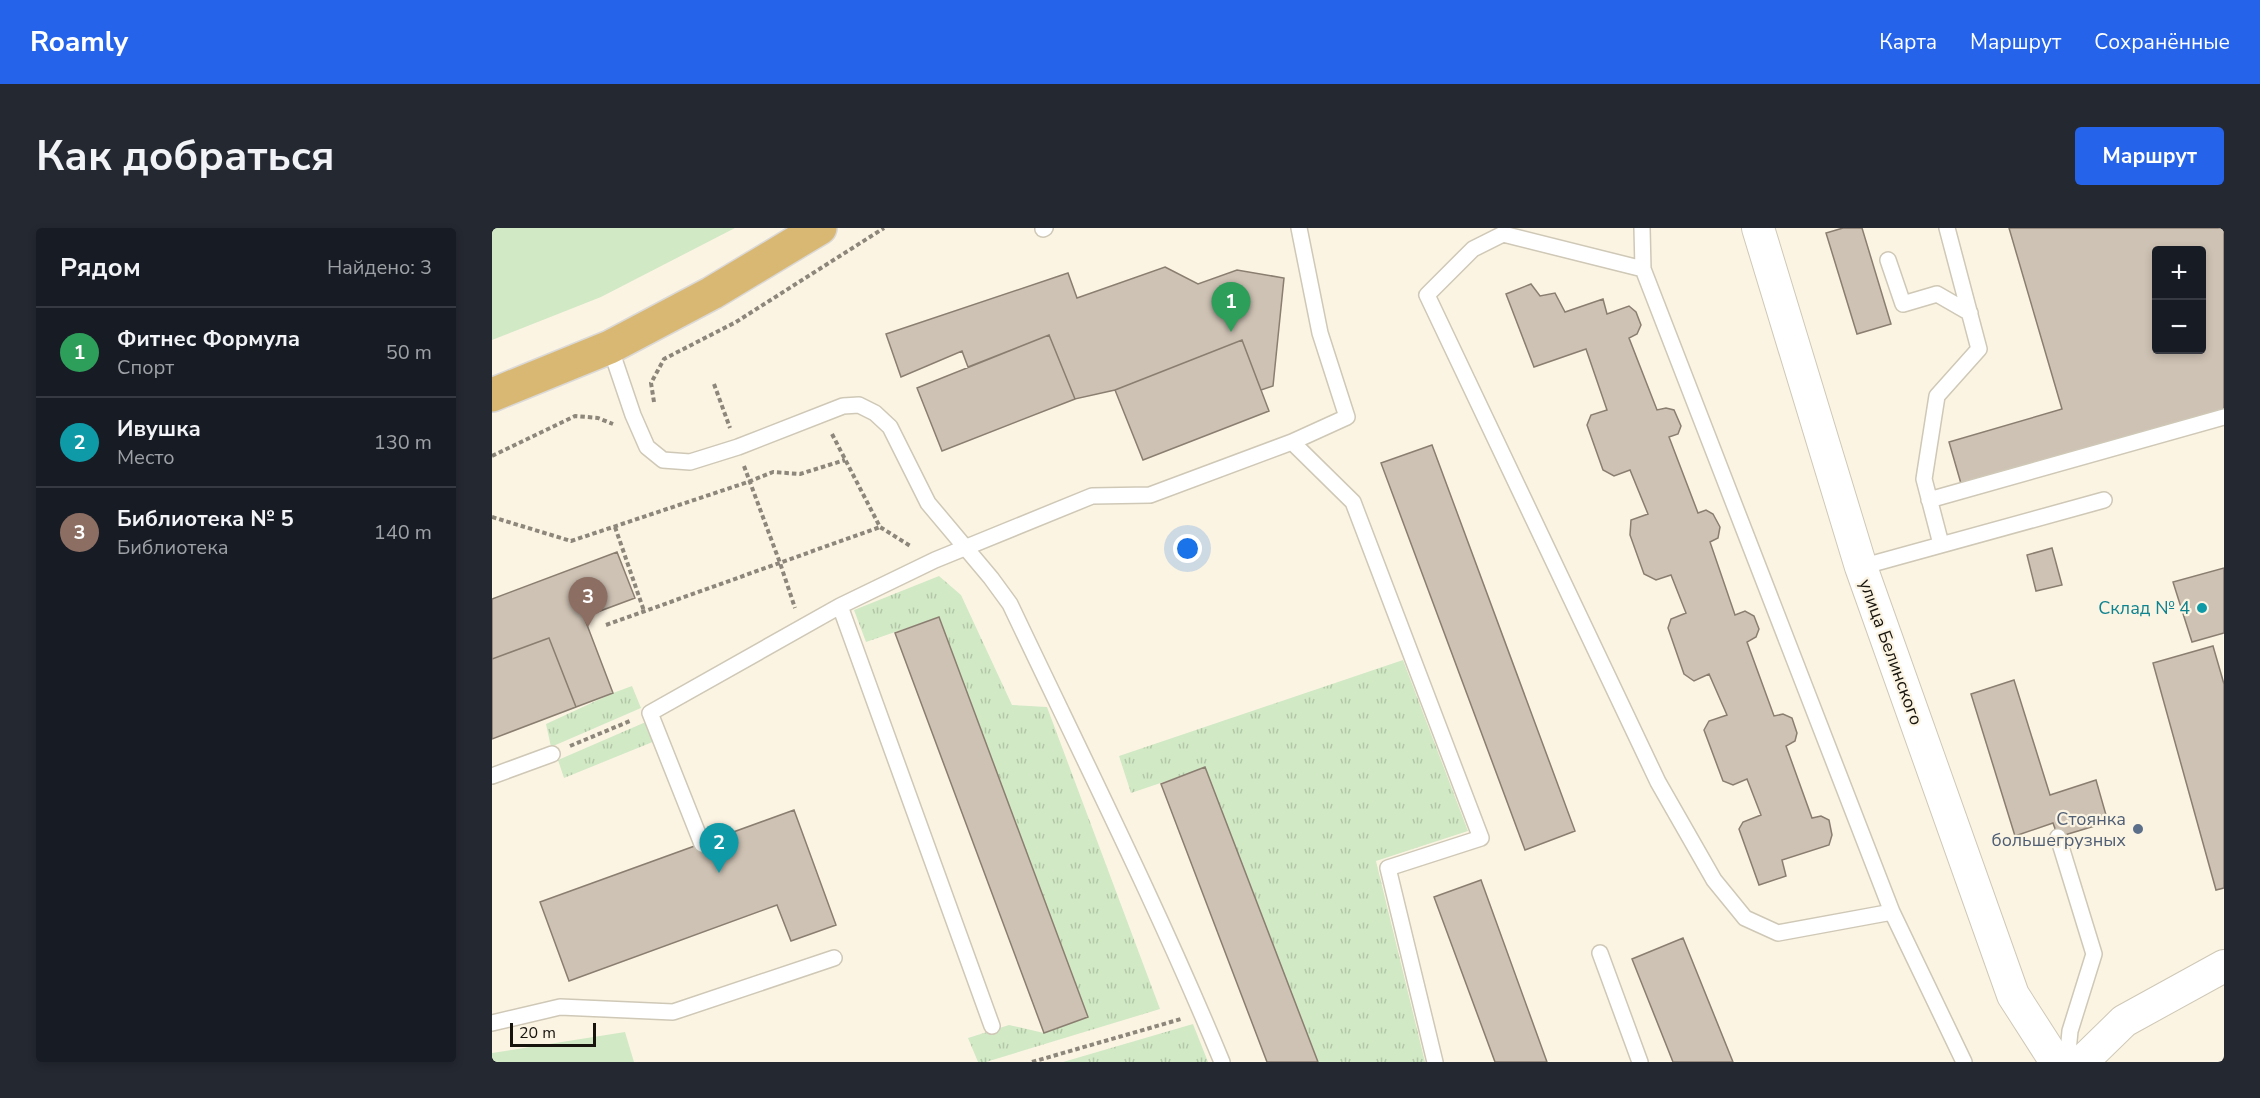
<!DOCTYPE html>
<html lang="ru">
<meta charset="utf-8">
<style>
:root{--surface:#171b24;--page:#242831;--text:#f1f3f6;--muted:#9ea1a6;--line:#363941;--accent:#2563eb}
body{margin:0;font-family:"Nunito Sans",sans-serif;background:var(--page);color:var(--text)}
.controls{position:absolute;right:18px;top:18px;display:grid;overflow:hidden;border-radius:6px;box-shadow:0 3px 9px #0003}
.controls button{width:54px;height:54px;display:grid;place-items:center;padding:0;border:0;border-bottom:2px solid var(--line);background:var(--surface);color:var(--text);font:30px sans-serif}
.scale{position:absolute;left:18px;bottom:15px;width:86px;box-sizing:border-box;padding-left:6px;border:3px solid #17140e;border-top:0;font-size:16px;line-height:21px;white-space:nowrap;color:#17140e;-webkit-text-stroke:4px #fcf4e3;paint-order:stroke}
.you{position:absolute;left:696px;top:321px;width:21px;height:21px;margin:-15px;border:4px solid #fff;border-radius:50%;background:#1a73e8;box-shadow:0 0 0 9px #1a73e833}
.badge{display:grid;place-items:center;width:39px;height:39px;border-radius:50%;background:var(--accent);color:#fff;font-size:20px;font-weight:700}
.pin{position:absolute;translate:-50% -50px;filter:drop-shadow(0 2px 3px #0008)}
.pin::after{content:'';position:absolute;top:32px;width:21px;height:18px;background:inherit;clip-path:polygon(0 0,100% 0,50% 100%)}
.list{margin:0;padding:0;list-style:none}
h2{display:flex;justify-content:space-between;align-items:center;height:78px;margin:0;padding:0 24px;font-size:26px}
h2 small{font-size:20px;font-weight:400;color:var(--muted)}
.list li{display:grid;grid-template-columns:39px 1fr auto;gap:18px;align-items:center;box-sizing:border-box;height:90px;padding:0 24px;border-top:2px solid var(--line)}
.list b{display:block;font-size:22px;white-space:nowrap}
.list p{margin:0;font-size:20px;white-space:nowrap;color:var(--muted)}
.list em{font-size:20px;font-style:normal;color:var(--muted)}
.map{position:relative;flex:none;width:1732px;height:834px;overflow:hidden;border-radius:6px}
header{display:flex;align-items:center;gap:36px;box-sizing:border-box;height:84px;padding:0 30px;background:var(--accent);color:#fff}
header strong{font-size:28px}
nav{display:flex;gap:33px;margin-inline-start:auto;font-size:21px}
.intro{display:flex;align-items:center;justify-content:space-between;box-sizing:border-box;height:144px;padding:0 36px}
h1{margin:0;font-size:42px}
.button{padding:15px 27px;border-radius:6px;background:var(--accent);color:#fff;font-size:21px;font-weight:700}
main{display:flex;gap:36px;padding:0 36px}
aside{flex:1;background:var(--surface);border-radius:6px;box-shadow:0 3px 9px #0003}
.map>svg:first-child{display:block}
.grass{fill:url(#grass-tufts)}
.park{fill:#d1e9c5}
.building{fill:#cec2b4;stroke:#8a7e71;stroke-width:1.5;fill-rule:evenodd}
.lines{fill:none;stroke-linecap:round;stroke-linejoin:round}
.service-casing{stroke:#cfc8b7;stroke-width:18}
.minor-casing{stroke:#cfc8b7;stroke-width:34}
.primary-casing{stroke:#dad9d8;stroke-width:36}
.path{stroke:#8d877b;stroke-width:4;stroke-dasharray:4.5 3;stroke-linecap:butt}
.service{stroke:#fff;stroke-width:15}
.minor{stroke:#fff;stroke-width:32}
.primary{stroke:#d9b873;stroke-width:33}
.culture-dot{fill:#0f9aa8;stroke:#fcf4e3;stroke-width:2}
.service-dot{fill:#5c6f8a;stroke:#fcf4e3;stroke-width:2}
.labels{text-anchor:middle;stroke-width:4.5;stroke-linejoin:round;paint-order:stroke}
.culture-label{font-size:18px;fill:#0d838f;stroke:#fcf4e3;text-anchor:end}
.street-label{font-size:18px;fill:#17140e;stroke:#fcf4e3}
.service-label{font-size:18px;fill:#4e5e75;stroke:#fcf4e3;text-anchor:end}
</style>
<header>
<strong>Roamly</strong>
<nav><a>Карта</a><a>Маршрут</a><a>Сохранённые</a></nav>
</header>
<div class="intro"><h1>Как добраться</h1><a class="button">Маршрут</a></div>
<main>
<aside>
<h2>Рядом<small>Найдено: 3</small></h2>
<ul class="list">
<li><span class="badge" style="background:#2e9e5b">1</span><div><b>Фитнес Формула</b><p>Спорт</p></div><em>50 m</em></li>
<li><span class="badge" style="background:#0f9aa8">2</span><div><b>Ивушка</b><p>Место</p></div><em>130 m</em></li>
<li><span class="badge" style="background:#8d6e63">3</span><div><b>Библиотека № 5</b><p>Библиотека</p></div><em>140 m</em></li>
</ul>
</aside>
<div class="map">
<svg width="1732" height="834" viewBox="0 0 1732 834">
<defs>
<pattern id="grass-tufts" width="24" height="20" patternUnits="userSpaceOnUse" patternTransform="scale(1.5)"><rect width="24" height="20" fill="#d1e9c5"/><path d="M3 7l-1-3M5 7V3M7 7l1-3M15 17l-1-3M17 17v-4M19 17l1-3" fill="none" stroke="#b3c7a8"/></pattern>
</defs>
<rect width="100%" height="100%" fill="#fcf4e3"/>
<!-- grass -->
<path class="grass" d="M 447,348 L 469,367 L 520,477 L 555,479 L 668,781 L 494,834 L 486,834 L 476,810 L 517,797 L 552,805 L 596,788 L 447,389 L 374,414 L 362,382 Z
M 911,432 L 976,603 L 884,633 L 933,834 L 826,834 L 713,540 L 639,565 L 627,528 Z
M 140,458 L 149,480 L 59,519 L 54,496 L 121,465 Z
M 156,493 L 163,513 L 72,550 L 66,532 Z
M 701,796 L 716,834 L 571,834 Z"/>
<!-- park -->
<path class="park" d="M 0,0 L 243,0 L 109,69 L 0,112 Z
M 133,804 L 142,834 L 0,834 L 0,825 Z"/>
<!-- building -->
<path class="building" d="M 1351,0 L 1370,0 L 1399,96 L 1365,106 L 1334,5 Z
M 1517,0 L 1732,0 L 1732,183 L 1470,259 L 1457,214 L 1570,181 ZM 1664,22 L 1710,22 L 1710,122 L 1664,122 Z
M 673,39 L 706,56 L 745,42 L 792,50 L 781,158 L 769,162 L 750,112 L 623,162 L 583,171 L 557,107 L 476,139 L 470,123 L 409,149 L 394,106 L 576,45 L 585,70 Z
M 1039,56 L 1048,68 L 1063,65 L 1073,84 L 1111,71 L 1115,86 L 1137,78 L 1144,84 L 1149,97 L 1145,106 L 1137,110 L 1165,182 L 1174,180 L 1182,182 L 1189,198 L 1186,206 L 1177,209 L 1206,285 L 1214,282 L 1221,286 L 1228,299 L 1226,310 L 1218,314 L 1243,387 L 1253,383 L 1262,388 L 1267,401 L 1264,409 L 1255,414 L 1282,488 L 1291,486 L 1300,490 L 1305,505 L 1303,513 L 1294,518 L 1320,590 L 1329,588 L 1337,592 L 1340,607 L 1337,617 L 1290,632 L 1294,648 L 1267,657 L 1247,601 L 1251,594 L 1269,587 L 1255,551 L 1241,557 L 1231,553 L 1212,502 L 1217,493 L 1235,487 L 1217,446 L 1202,453 L 1192,446 L 1176,400 L 1179,391 L 1194,385 L 1179,347 L 1164,352 L 1152,346 L 1138,307 L 1139,292 L 1156,286 L 1138,242 L 1122,248 L 1111,242 L 1095,197 L 1099,187 L 1115,182 L 1094,121 L 1042,139 L 1014,66 Z
M 557,107 L 583,171 L 450,223 L 425,160 Z
M 750,112 L 777,183 L 651,232 L 623,162 Z
M 940,217 L 1083,603 L 1033,622 L 889,235 Z
M 1560,320 L 1570,357 L 1544,363 L 1535,327 Z
M 125,324 L 143,370 L 92,389 L 121,465 L 84,479 L 57,410 L 0,431 L 0,371 Z
M 1732,340 L 1732,405 L 1700,414 L 1681,354 Z
M 447,389 L 596,789 L 552,805 L 403,405 Z
M 57,410 L 84,479 L 0,511 L 0,431 Z
M 1721,418 L 1732,456 L 1732,660 L 1724,662 L 1661,435 Z
M 1522,452 L 1558,567 L 1604,552 L 1616,594 L 1566,609 L 1561,595 L 1523,608 L 1479,466 Z
M 713,539 L 826,834 L 775,834 L 669,556 Z
M 302,582 L 344,697 L 299,713 L 285,677 L 77,753 L 48,674 Z
M 989,652 L 1055,834 L 1003,834 L 942,669 Z
M 1191,710 L 1241,834 L 1181,834 L 1140,731 Z"/>
<g class="lines">
<!-- service casing -->
<g class="service-casing">
<path id="service" d="M 1150,0 L 1151,41 L 1400,684 L 1472,834
M 551,1 L 553,0
M 1396,32 L 1411,76 L 1445,66 L 1478,85
M 1151,41 L 1011,6 L 981,21 L 935,67 L 1166,554 L 1222,652 L 1253,690 L 1286,705 L 1400,684
M 118,119 L 141,187 L 155,219 L 171,232 L 198,234 L 246,219 L 351,178 L 367,177 L 383,185 L 398,199 L 436,275 L 499,350 L 518,376 C 590,528 666,679 730,834
M 800,214 L 855,189 L 828,105 L 807,0
M 1437,272 L 1732,189
M 1449,316 L 1432,251 L 1445,168 L 1487,121 L 1455,0
M 1369,339 L 1612,272
M 0,548 L 60,526
M 1566,609 L 1602,726 L 1578,803 L 1575,834
M 210,616 L 158,485 L 348,378
M 1108,725 L 1148,834
M 0,795 L 68,779 L 181,784 L 342,730
M 500,798 L 348,378 L 443,332 L 600,268 L 658,267 L 800,214 L 861,274 L 989,610 L 896,640 L 943,834"/>
</g>
<!-- minor casing -->
<g class="minor-casing">
<path id="minor" d="M 1266,0 L 1369,339 L 1521,767 L 1564,834
M 1590,834 L 1632,793 L 1732,738"/>
</g>
<!-- primary casing -->
<g class="primary-casing">
<path id="primary" d="M 0,167 L 118,119 L 220,65 L 328,0"/>
</g>
<!-- path -->
<path class="path" d="M 222,156 L 238,200
M 162,174 L 159,155 L 172,131 L 244,94 L 392,0
M 340,206 L 388,299 L 420,319
M 0,228 L 83,188 L 106,190 L 121,196
M 252,238 L 288,335 L 303,380
M 0,289 L 79,313 L 256,254 L 281,244 L 308,246 L 353,232
M 123,299 L 152,383
M 114,397 L 388,299
M 78,518 L 138,493
M 540,834 L 689,791"/>
<!-- service -->
<use href="#service" class="service"/>
<!-- minor -->
<use href="#minor" class="minor"/>
<!-- primary -->
<use href="#primary" class="primary"/>
</g>
<!-- markers -->
<circle class="culture-dot" cx="1710" cy="380" r="6"/>
<circle class="service-dot" cx="1646" cy="601" r="6"/>
<g class="labels">
<!-- culture labels -->
<g class="culture-label">
<text x="1698" y="386">Склад № 4</text>
</g>
<!-- street labels -->
<g class="street-label">
<text transform="translate(1399 424) rotate(70)" y="6">улица Белинского</text>
</g>
<!-- service labels -->
<g class="service-label">
<text x="1634" y="597">Стоянка<tspan x="1634" dy="21">большегрузных</tspan></text>
</g>
</g>
</svg>
<div class="controls">
<button>+</button>
<button>−</button>
</div>
<div class="scale">20 m</div>
<div class="you"></div>
<div class="pin badge" style="left:739px;top:104px;background:#2e9e5b">1</div>
<div class="pin badge" style="left:227px;top:645px;background:#0f9aa8">2</div>
<div class="pin badge" style="left:96px;top:399px;background:#8d6e63">3</div>
</div>
</main>
